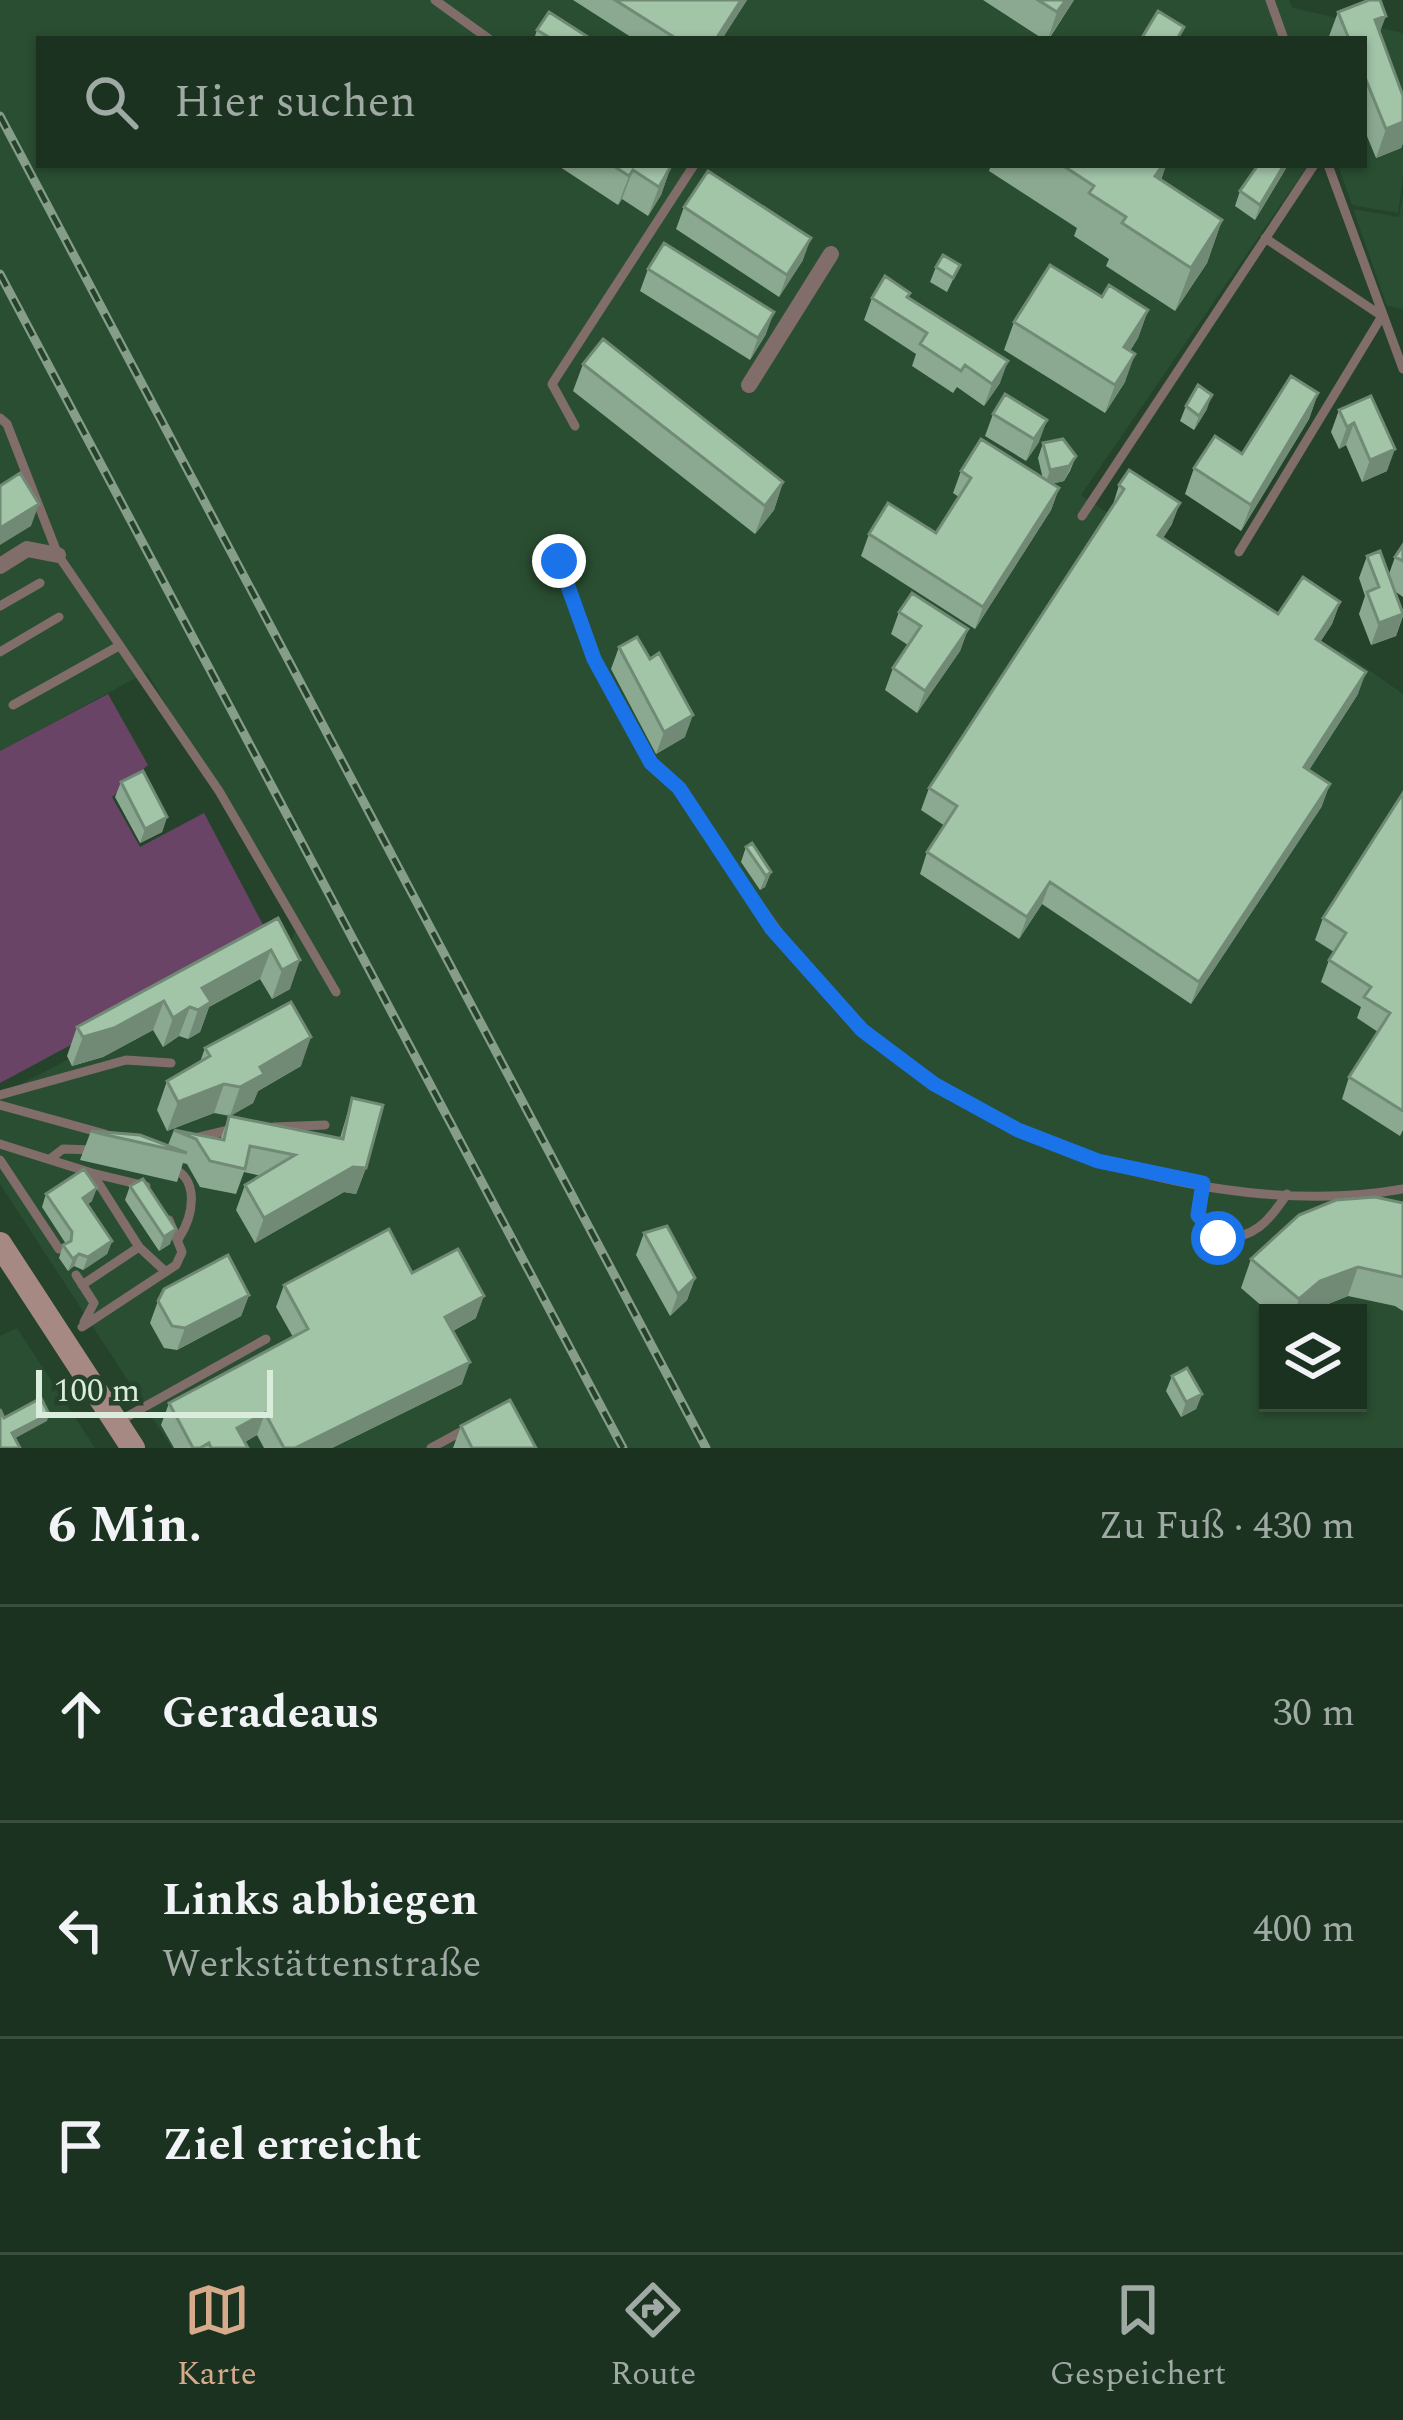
<!DOCTYPE html>
<html lang="de">
<meta charset="utf-8">
<style>
:root{--surface:#1c3220;--page:#253a29;--text:#f1f3f6;--muted:#a0aaa5;--line:#3a4d3e;--accent:#d6ab8b}
body{margin:0;font-family:Spectral,serif;background:var(--page);color:var(--text)}
.controls{position:absolute;right:36px;bottom:36px;display:grid;overflow:hidden;border-radius:0px;box-shadow:0 3px 9px #0004}
.controls button{width:108px;height:108px;display:grid;place-items:center;padding:0;border:0;border-bottom:3px solid var(--line);background:var(--surface);color:var(--text);font:60px sans-serif}
.scale{position:absolute;left:36px;bottom:30px;width:237px;box-sizing:border-box;padding-left:12px;border:6px solid #daecdc;border-top:0;font-size:33px;line-height:42px;white-space:nowrap;color:#daecdc;-webkit-text-stroke:9px #25432b;paint-order:stroke}
.stop{position:absolute;width:36px;height:36px;margin:-27px;border:9px solid #1a73e8;border-radius:50%;background:#fff}
.stop.end{background:#1a73e8;border-color:#fff;box-shadow:0 3px 12px #0008}
.list{margin:0;padding:0;list-style:none}
h2{display:flex;justify-content:space-between;align-items:center;height:156px;margin:0;padding:0 48px;font-size:51px}
h2 small{font-size:39px;font-weight:400;color:var(--muted)}
.list li{display:grid;grid-template-columns:78px 1fr auto;gap:36px;align-items:center;box-sizing:border-box;height:216px;padding:0 48px;border-top:3px solid var(--line)}
.list b{display:block;font-size:45px;white-space:nowrap}
.list p{margin:0;font-size:39px;white-space:nowrap;color:var(--muted)}
.list em{font-size:39px;font-style:normal;color:var(--muted)}
.icon{flex:none;width:66px;height:66px;fill:none;stroke:currentColor;stroke-width:2;stroke-linecap:round;stroke-linejoin:round}
.map{position:relative;flex:none;width:1403px;height:1448px;overflow:hidden}
.search{position:absolute;background:var(--surface);box-shadow:0 3px 9px #0004;left:36px;right:36px;top:36px;height:132px;display:flex;align-items:center;gap:30px;box-sizing:border-box;padding:0 42px;border-radius:0px;color:var(--muted);font-size:45px}
.sheet{height:804px;background:var(--surface)}
nav{display:flex;justify-content:space-around;align-items:center;box-sizing:border-box;height:168px;border-top:3px solid var(--line);background:var(--surface);font-size:33px;color:var(--muted)}
nav a{display:grid;justify-items:center;gap:6px}
nav .on{color:var(--accent)}
.map>svg:first-child{display:block}
.built{fill:#2a4e31;fill-rule:evenodd}
.green{fill:#694466}
.lines{fill:none;stroke-linecap:round;stroke-linejoin:round}
.service{stroke:#816d6a;stroke-width:9}
.minor{stroke:#816d6a;stroke-width:16}
.secondary{stroke:#a78984;stroke-width:24}
.rail-casing{stroke:#859d89;stroke-width:9}
.rail{stroke:#25432b;stroke-width:4.5;stroke-dasharray:14;stroke-linecap:butt}
.wall{fill:#8ba990}
.shaded-wall{fill:#718a76}
.building{fill:#a2c5a8;stroke:#718a76;stroke-width:3}
.route{stroke:#1a73e8;stroke-width:15}
</style>
<div class="map">
<svg width="1403" height="1448" viewBox="0 0 1403 1448">
<rect width="100%" height="100%" fill="#25432b"/>
<!-- built -->
<path class="built" d="M 0,0 L 1289,0 L 1293,8 L 1403,33 L 1403,178 L 1398,213 L 1352,205 L 1338,165 L 1364,165 L 1364,39 L 39,39 L 39,165 L 1308,165 L 1081,495 L 1334,661 L 1341,650 L 1403,694 L 1403,1448 L 172,1448 L 0,1184 L 0,1095 L 290,943 L 296,930 L 147,672 L 0,751 ZM 1268,1313 L 1358,1313 L 1358,1403 L 1268,1403 Z
M 1403,195 L 1403,309 L 1387,306 L 1353,209 L 1399,217 Z
M 17,1328 L 95,1448 L 0,1448 L 0,1336 Z"/>
<!-- green -->
<path class="green" d="M 108,694 L 148,765 L 112,797 L 140,847 L 204,813 L 270,938 L 0,1083 L 0,751 Z"/>
<g class="lines">
<!-- service -->
<path class="service" d="M 435,0 L 489,39
M 1270,0 L 1284,39
M 1328,165 L 1403,369
M 0,418 L 7,424 L 58,555 L 219,791 L 336,992
M 575,426 L 552,384 L 694,165
M 1082,516 L 1314,165
M 1239,552 L 1382,316 L 1265,238
M 559,561 C 584,629 609,698 649,759 C 657,771 671,780 681,791 C 692,805 702,821 712,836 C 759,903 801,972 861,1029 C 989,1149 1231,1220 1403,1189
M 0,606 L 40,583
M 0,652 L 59,617
M 13,705 L 117,647
M 0,1095 L 126,1060 L 171,1063
M 0,1105 L 105,1134
M 274,1127 L 325,1125
M 191,1139 L 233,1129
M 0,1144 L 92,1173 L 139,1247 L 82,1285
M 50,1159 L 63,1149 L 95,1150
M 0,1160 L 59,1249
M 170,1167 C 200,1177 194,1215 179,1238
M 92,1173 L 146,1186
M 1203,1183 L 1198,1215 L 1218,1238 C 1254,1240 1269,1221 1287,1194
M 139,1247 L 166,1272
M 76,1275 L 94,1303 L 84,1322
M 82,1327 L 176,1265 L 182,1252 L 169,1220
M 121,1420 L 266,1339
M 431,1448 L 468,1428"/>
<!-- minor -->
<path class="minor" d="M 749,385 L 831,254
M 0,566 L 27,549 L 58,555"/>
<!-- secondary -->
<path class="secondary" d="M 0,1244 L 133,1448"/>
<!-- rail casing -->
<g class="rail-casing">
<path id="rail" d="M 0,116 L 706,1448
M 0,274 L 623,1448"/>
</g>
<!-- rail -->
<use href="#rail" class="rail"/>
</g>
<!-- wall -->
<path class="wall" d="M 573,0 L 747,0 L 722,39 L 634,39 Z
M 983,0 L 1074,0 L 1049,39 L 1043,39 Z
M 1338,12 L 1380,33 L 1403,96 L 1403,143 L 1401,148 L 1376,158 L 1364,129 L 1364,39 L 1328,39 Z
M 537,30 L 591,39 L 534,39 Z
M 557,165 L 670,165 L 671,166 L 661,195 L 648,216 L 622,199 L 618,205 Z
M 991,165 L 1166,165 L 1161,180 L 1222,220 L 1207,263 L 1175,311 L 1106,266 L 1109,259 L 1074,236 L 1077,228 L 989,171 Z
M 1258,165 L 1288,165 L 1255,220 L 1235,206 L 1240,191 Z
M 684,207 L 803,260 L 779,297 L 676,229 Z
M 960,265 L 947,292 L 930,282 L 936,267 Z
M 648,269 L 766,334 L 750,360 L 640,291 Z
M 1102,297 L 1148,310 L 1138,338 L 1130,351 L 1125,382 L 1105,413 L 1004,350 L 1014,322 Z
M 872,298 L 908,298 L 1000,383 L 984,406 L 957,387 L 953,393 L 912,366 L 916,354 L 864,320 Z
M 583,364 L 783,482 L 774,510 L 755,534 L 573,391 Z
M 1318,393 L 1309,419 L 1241,531 L 1185,494 L 1194,468 L 1242,454 Z
M 1371,396 L 1387,471 L 1362,482 L 1346,445 L 1339,449 L 1331,432 L 1339,410 Z
M 1186,406 L 1207,409 L 1194,430 L 1180,421 Z
M 993,414 L 1039,442 L 1026,461 L 985,436 Z
M 1043,443 L 1076,456 L 1070,471 L 1064,481 L 1051,484 L 1059,488 L 1051,510 L 975,629 L 861,556 L 869,534 L 936,533 L 959,497 L 953,493 L 961,471 L 1043,479 L 1038,458 Z
M 1119,485 L 1172,524 L 1163,538 L 1278,614 L 1340,602 L 1332,624 L 1320,642 L 1358,694 L 1309,770 L 1322,806 L 1191,1004 L 1042,904 L 1019,939 L 920,874 L 927,852 L 945,826 L 921,810 L 929,788 L 1112,508 Z
M 1403,545 L 1403,597 L 1396,592 L 1403,611 L 1403,616 L 1396,636 L 1371,645 L 1359,614 L 1365,596 L 1359,578 L 1367,556 L 1389,574 L 1395,557 Z
M 899,612 L 968,629 L 960,651 L 917,713 L 885,690 L 893,668 L 908,645 L 891,634 Z
M 619,647 L 685,737 L 656,754 L 611,669 Z
M 121,782 L 167,817 L 162,832 L 140,843 L 115,797 Z
M 1403,793 L 1403,1130 L 1400,1136 L 1342,1099 L 1349,1077 L 1378,1032 L 1357,1018 L 1361,1007 L 1321,982 L 1329,960 L 1334,952 L 1315,940 L 1323,918 Z
M 746,847 L 771,872 L 765,887 L 760,890 L 741,862 Z
M 278,918 L 290,989 L 272,999 L 260,979 L 209,1007 L 200,1032 L 188,1039 L 179,1036 L 163,1047 L 153,1030 L 103,1057 L 72,1066 L 67,1056 L 77,1027 Z
M 205,1048 L 301,1066 L 258,1091 L 253,1103 L 230,1116 L 214,1113 L 167,1131 L 157,1110 L 167,1081 L 200,1062 Z
M 352,1098 L 366,1168 L 356,1194 L 344,1192 L 255,1243 L 236,1210 L 245,1185 L 261,1176 L 244,1172 L 236,1194 L 200,1187 L 187,1164 L 183,1163 L 177,1182 L 80,1160 L 91,1131 L 168,1145 L 174,1130 L 220,1140 L 229,1116 L 340,1138 Z
M 130,1186 L 170,1244 L 159,1251 L 125,1200 Z
M 46,1194 L 92,1201 L 88,1204 L 112,1241 L 107,1254 L 83,1270 L 74,1266 L 68,1271 L 59,1258 L 63,1245 L 66,1244 L 42,1207 Z
M 1403,1203 L 1403,1311 L 1395,1306 L 1348,1296 L 1306,1313 L 1270,1313 L 1241,1288 L 1251,1259 Z
M 644,1233 L 695,1278 L 687,1300 L 670,1316 L 636,1255 Z
M 412,1273 L 476,1318 L 453,1331 L 462,1384 L 332,1448 L 264,1448 L 257,1435 L 245,1442 L 248,1448 L 174,1448 L 161,1425 L 169,1403 L 293,1337 L 276,1307 L 284,1285 Z
M 249,1295 L 241,1316 L 177,1350 L 164,1348 L 150,1323 L 158,1301 Z
M 1172,1376 L 1202,1394 L 1196,1409 L 1181,1417 L 1166,1391 Z
M 461,1426 L 536,1448 L 453,1448 Z"/>
<!-- shaded-wall -->
<path class="shaded-wall" d="M 741,0 L 747,0 L 722,39 L 716,39 Z
M 1066,0 L 1074,0 L 1048,39 L 1057,12 Z
M 1386,16 L 1375,45 L 1375,20 Z
M 1403,122 L 1403,143 L 1401,148 L 1376,158 L 1386,129 Z
M 1163,165 L 1166,165 L 1155,196 L 1155,176 Z
M 1284,165 L 1288,165 L 1255,220 L 1260,205 Z
M 671,166 L 661,195 L 648,216 L 659,187 Z
M 633,170 L 622,199 L 618,205 L 629,176 Z
M 1222,220 L 1207,263 L 1175,311 L 1191,268 Z
M 811,238 L 803,260 L 779,297 L 787,275 Z
M 1148,310 L 1138,338 L 1114,375 L 1124,347 Z
M 774,312 L 766,334 L 750,360 L 758,338 Z
M 1135,354 L 1125,382 L 1105,413 L 1115,385 Z
M 1008,361 L 1000,383 L 984,406 L 992,384 Z
M 1318,393 L 1309,419 L 1241,531 L 1251,505 Z
M 1212,395 L 1207,409 L 1194,430 L 1199,416 Z
M 1047,420 L 1039,442 L 1026,461 L 1034,439 Z
M 1354,423 L 1346,445 L 1339,449 L 1347,427 Z
M 1395,449 L 1387,471 L 1362,482 L 1370,460 Z
M 1076,456 L 1064,481 L 1045,485 L 1050,470 Z
M 783,482 L 774,510 L 755,534 L 765,506 Z
M 1059,488 L 1051,510 L 975,629 L 983,607 Z
M 1180,503 L 1172,524 L 1150,557 L 1158,535 Z
M 39,504 L 31,526 L 0,545 L 0,528 Z
M 1340,602 L 1332,624 L 1308,661 L 1316,639 Z
M 1403,614 L 1396,636 L 1371,645 L 1379,623 Z
M 968,629 L 960,651 L 917,713 L 925,691 Z
M 1366,672 L 1358,694 L 1297,789 L 1304,767 Z
M 693,715 L 685,737 L 656,754 L 664,732 Z
M 1330,784 L 1322,806 L 1191,1004 L 1199,982 Z
M 167,817 L 162,832 L 140,843 L 145,829 Z
M 771,872 L 765,887 L 760,890 L 766,876 Z
M 1050,882 L 1042,904 L 1019,939 L 1027,917 Z
M 271,950 L 260,979 L 209,1007 L 200,1032 L 188,1039 L 198,1010 L 202,988 Z
M 300,960 L 290,989 L 272,999 L 282,970 Z
M 164,1001 L 153,1030 L 103,1057 L 72,1066 L 83,1037 Z
M 190,1007 L 179,1036 L 163,1047 L 173,1018 Z
M 311,1037 L 301,1066 L 258,1091 L 253,1103 L 230,1116 L 240,1087 L 260,1067 Z
M 224,1084 L 214,1113 L 167,1131 L 178,1102 Z
M 353,1167 L 366,1168 L 356,1194 L 344,1192 L 255,1243 L 264,1218 Z
M 97,1188 L 92,1201 L 79,1210 L 83,1198 Z
M 176,1229 L 170,1244 L 159,1251 L 164,1237 Z
M 112,1241 L 107,1254 L 83,1270 L 88,1257 Z
M 79,1254 L 74,1266 L 68,1271 L 73,1259 Z
M 1358,1267 L 1348,1296 L 1306,1313 L 1294,1313 L 1299,1299 L 1320,1281 Z
M 695,1278 L 687,1300 L 670,1316 L 678,1294 Z
M 249,1295 L 241,1316 L 177,1350 L 185,1328 Z
M 484,1296 L 476,1318 L 437,1339 L 445,1317 Z
M 470,1362 L 462,1384 L 332,1448 L 295,1448 Z
M 1202,1394 L 1196,1409 L 1181,1417 L 1186,1402 Z
M 265,1413 L 257,1435 L 233,1448 L 237,1428 Z
M 49,1414 L 47,1421 L 10,1441 L 12,1433 Z"/>
<!-- building -->
<path class="building" d="M 615,0 L 741,0 L 716,39 L 677,39 Z
M 1038,0 L 1066,0 L 1057,12 Z
M 1369,0 L 1380,0 L 1386,16 L 1375,20 L 1403,96 L 1403,122 L 1386,129 L 1364,75 L 1364,39 L 1349,39 L 1338,12 Z
M 1158,11 L 1184,27 L 1177,39 L 1148,39 L 1143,36 Z
M 549,12 L 591,39 L 552,39 L 537,30 Z
M 612,165 L 670,165 L 671,166 L 659,187 L 633,170 L 629,176 Z
M 1062,165 L 1163,165 L 1155,176 L 1222,220 L 1191,268 L 1122,223 L 1126,217 L 1089,193 L 1094,186 Z
M 1258,165 L 1284,165 L 1260,205 L 1240,191 Z
M 708,171 L 811,238 L 787,275 L 684,207 Z
M 664,243 L 774,312 L 758,338 L 648,269 Z
M 943,255 L 960,265 L 953,278 L 936,267 Z
M 1050,265 L 1102,297 L 1109,285 L 1148,310 L 1124,347 L 1135,354 L 1115,385 L 1014,322 Z
M 885,276 L 910,293 L 907,297 L 1008,361 L 992,384 L 965,365 L 961,371 L 920,344 L 927,333 L 872,298 Z
M 603,339 L 783,482 L 765,506 L 583,364 Z
M 1291,376 L 1318,393 L 1251,505 L 1194,468 L 1215,436 L 1242,454 Z
M 1198,385 L 1212,395 L 1199,416 L 1186,406 Z
M 1005,394 L 1047,420 L 1034,439 L 993,414 Z
M 1371,396 L 1395,449 L 1370,460 L 1354,423 L 1347,427 L 1339,410 Z
M 981,439 L 1059,488 L 983,607 L 869,534 L 888,503 L 936,533 L 971,478 L 961,471 Z
M 1063,439 L 1076,456 L 1069,466 L 1050,470 L 1043,443 Z
M 1129,470 L 1180,503 L 1158,535 L 1278,614 L 1303,577 L 1340,602 L 1316,639 L 1366,672 L 1304,767 L 1330,784 L 1199,982 L 1050,882 L 1027,917 L 927,852 L 957,806 L 929,788 L 1124,489 L 1119,485 Z
M 20,473 L 39,504 L 0,528 L 0,486 Z
M 1403,545 L 1403,561 L 1395,557 Z
M 1380,551 L 1403,614 L 1379,623 L 1367,592 L 1379,587 L 1367,556 Z
M 912,593 L 968,629 L 925,691 L 893,668 L 921,626 L 899,612 Z
M 637,637 L 650,659 L 659,653 L 693,715 L 664,732 L 619,647 Z
M 143,771 L 167,817 L 145,829 L 121,782 Z
M 1403,793 L 1403,1111 L 1349,1077 L 1390,1013 L 1364,997 L 1371,987 L 1329,960 L 1346,933 L 1323,918 Z
M 752,843 L 771,872 L 766,876 L 746,847 Z
M 278,918 L 300,960 L 282,970 L 271,950 L 202,988 L 211,1002 L 198,1010 L 190,1007 L 173,1018 L 164,1001 L 114,1028 L 83,1037 L 77,1027 Z
M 291,1002 L 311,1037 L 260,1067 L 264,1074 L 240,1087 L 224,1084 L 178,1102 L 167,1081 L 210,1056 L 205,1048 Z
M 352,1098 L 383,1105 L 366,1168 L 353,1167 L 264,1218 L 245,1185 L 295,1155 L 250,1146 L 245,1169 L 210,1161 L 196,1139 L 174,1130 L 224,1140 L 229,1116 L 343,1139 Z
M 91,1131 L 140,1135 L 187,1153 L 102,1134 Z
M 84,1169 L 97,1188 L 83,1198 L 112,1241 L 88,1257 L 79,1254 L 73,1259 L 63,1245 L 71,1241 L 72,1232 L 46,1194 Z
M 143,1179 L 176,1229 L 164,1237 L 130,1186 Z
M 1375,1197 L 1403,1203 L 1403,1277 L 1358,1267 L 1320,1281 L 1299,1299 L 1251,1259 L 1299,1215 L 1336,1200 Z
M 667,1226 L 695,1278 L 678,1294 L 644,1233 Z
M 389,1229 L 412,1273 L 458,1249 L 484,1296 L 445,1317 L 470,1362 L 295,1448 L 284,1448 L 265,1413 L 237,1428 L 248,1448 L 211,1448 L 209,1443 L 200,1448 L 193,1448 L 169,1403 L 308,1329 L 284,1285 Z
M 228,1255 L 249,1295 L 185,1328 L 172,1326 L 158,1301 L 164,1289 Z
M 1187,1368 L 1202,1394 L 1186,1402 L 1172,1376 Z
M 41,1398 L 49,1414 L 12,1433 L 20,1448 L 0,1448 L 0,1409 L 4,1418 Z
M 510,1400 L 536,1448 L 472,1448 L 461,1426 Z"/>
<g class="lines">
<!-- route -->
<path class="route" d="M 559,561 L 594,659 L 651,763 L 679,788 L 772,929 L 862,1030 L 934,1084 L 1018,1130 L 1098,1161 L 1203,1183 L 1198,1215 L 1218,1238"/>
</g>
</svg>
<div class="controls">
<button><svg class="icon" aria-label="layers" viewBox="0 0 24 24"><path d="M12 4l9 5-9 5-9-5zM3 14l9 5 9-5"/></svg></button>
</div>
<div class="scale">100 m</div>
<div class="stop" style="left:1218px;top:1238px"></div>
<div class="stop end" style="left:559px;top:561px"></div>
<div class="search"><svg class="icon" aria-label="search" viewBox="0 0 24 24"><circle cx="10" cy="10" r="6"/><path d="M15 15l6 6"/></svg>Hier suchen</div>
</div>
<section class="sheet">
<h2>6 Min.<small>Zu Fuß · 430 m</small></h2>
<ul class="list">
<li><svg class="icon" aria-label="ahead" viewBox="0 0 24 24"><path d="M12 20V5M6 11l6-6 6 6"/></svg><div><b>Geradeaus</b></div><em>30 m</em></li>
<li><svg class="icon" aria-label="left" viewBox="0 0 24 24"><path d="M17 20v-9H6M10 6l-5 5 5 5"/></svg><div><b>Links abbiegen</b><p>Werkstättenstraße</p></div><em>400 m</em></li>
<li><svg class="icon" aria-label="arrive" viewBox="0 0 24 24"><path d="M6 21V4h12l-3 4 3 4H6"/></svg><div><b>Ziel erreicht</b></div></li>
</ul>
</section>
<nav>
<a class="on"><svg class="icon" aria-label="map" viewBox="0 0 24 24"><path d="M3 6l6-2 6 2 6-2v14l-6 2-6-2-6 2zM9 4v14M15 6v14"/></svg>Karte</a>
<a><svg class="icon" aria-label="directions" viewBox="0 0 24 24"><path d="M12 3l9 9-9 9-9-9zM9 14v-3h6M13 9l2 2-2 2"/></svg>Route</a>
<a><svg class="icon" aria-label="saved" viewBox="0 0 24 24"><path d="M7 4h10v16l-5-4-5 4z"/></svg>Gespeichert</a>
</nav>
